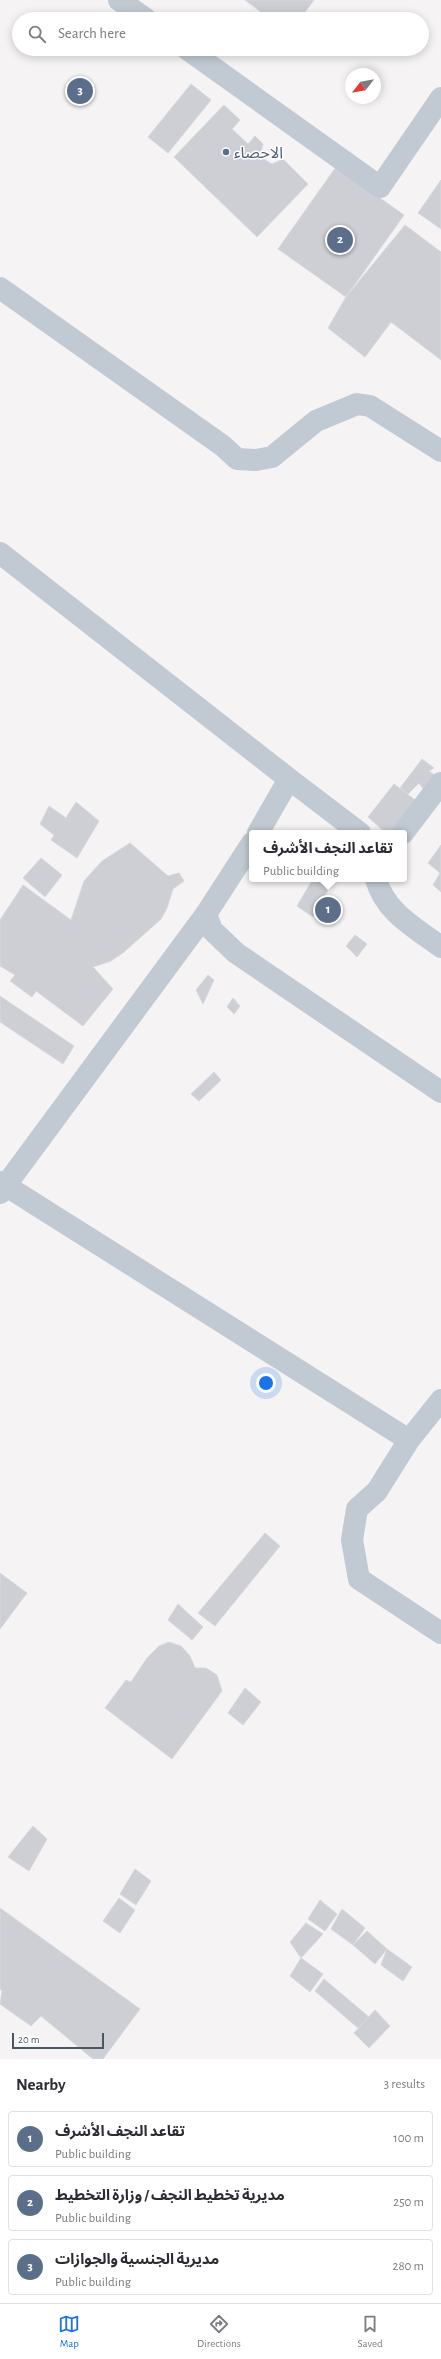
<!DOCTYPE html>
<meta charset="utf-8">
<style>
:root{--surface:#fff;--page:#f7f7f7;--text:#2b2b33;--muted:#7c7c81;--line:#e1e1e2;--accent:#1a73e8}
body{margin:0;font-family:"Alegreya Sans","Noto Sans Arabic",sans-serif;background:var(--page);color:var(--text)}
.compass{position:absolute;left:345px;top:68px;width:36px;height:36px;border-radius:50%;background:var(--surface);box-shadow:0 2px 10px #0003;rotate:239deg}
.scale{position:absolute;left:12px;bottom:10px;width:92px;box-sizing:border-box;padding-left:4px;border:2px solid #4a5661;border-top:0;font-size:11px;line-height:14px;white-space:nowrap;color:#4a5661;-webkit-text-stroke:3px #fff;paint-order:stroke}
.you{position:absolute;left:266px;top:1383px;width:14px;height:14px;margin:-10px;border:3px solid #fff;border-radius:50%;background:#1a73e8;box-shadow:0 0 0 6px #1a73e833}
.badge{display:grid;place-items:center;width:26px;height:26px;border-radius:50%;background:var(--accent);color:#fff;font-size:13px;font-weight:700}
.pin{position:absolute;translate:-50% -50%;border:2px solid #fff;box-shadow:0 1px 4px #0006}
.popup{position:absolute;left:249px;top:830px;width:158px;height:52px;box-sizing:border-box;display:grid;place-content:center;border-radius:4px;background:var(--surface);filter:drop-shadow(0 1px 3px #0005);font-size:13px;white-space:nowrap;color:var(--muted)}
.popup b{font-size:15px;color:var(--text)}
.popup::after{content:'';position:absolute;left:50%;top:100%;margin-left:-8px;border:8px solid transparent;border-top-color:var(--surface)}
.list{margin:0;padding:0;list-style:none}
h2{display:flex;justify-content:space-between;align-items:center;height:52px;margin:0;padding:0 16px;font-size:17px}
h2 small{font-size:13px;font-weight:400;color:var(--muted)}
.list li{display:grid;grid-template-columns:26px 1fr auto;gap:12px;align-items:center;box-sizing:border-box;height:56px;margin:0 8px 8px;padding:0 8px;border:1px solid var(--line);border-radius:4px}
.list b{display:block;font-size:15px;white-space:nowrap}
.list p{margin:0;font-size:13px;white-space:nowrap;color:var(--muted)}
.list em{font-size:13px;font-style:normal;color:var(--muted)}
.icon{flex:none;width:22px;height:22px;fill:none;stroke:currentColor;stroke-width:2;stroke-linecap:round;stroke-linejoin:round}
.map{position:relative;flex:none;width:441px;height:2059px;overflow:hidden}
.search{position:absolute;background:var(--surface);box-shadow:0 2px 10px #0003;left:12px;right:12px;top:12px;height:44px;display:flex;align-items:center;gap:10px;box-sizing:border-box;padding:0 14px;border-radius:22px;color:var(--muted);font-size:15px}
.sheet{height:244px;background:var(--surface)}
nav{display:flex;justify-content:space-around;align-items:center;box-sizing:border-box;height:56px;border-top:1px solid var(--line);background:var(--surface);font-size:11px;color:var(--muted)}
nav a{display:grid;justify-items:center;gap:2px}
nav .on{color:var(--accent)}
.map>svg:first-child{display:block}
.building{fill:#cdcfd5;stroke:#d7d9de}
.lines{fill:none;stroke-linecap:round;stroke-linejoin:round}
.minor{stroke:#c1cad2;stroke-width:22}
.service-dot{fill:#5c6f8a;stroke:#fff;stroke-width:1.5}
.labels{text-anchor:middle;stroke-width:3;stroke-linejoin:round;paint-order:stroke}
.service-label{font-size:16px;fill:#4e5e75;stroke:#fff;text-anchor:start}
</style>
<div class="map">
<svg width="441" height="2059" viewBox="0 0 441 2059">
<rect width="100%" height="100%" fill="#f5f3f3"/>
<!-- building -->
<path class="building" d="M 245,0 L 314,0 L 300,19 L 270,19 Z
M 191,84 L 211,100 L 168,153 L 148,137 Z
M 224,105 L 240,120 L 232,129 L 248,144 L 255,136 L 263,144 L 260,157 L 272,164 L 283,159 L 308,184 L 257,237 L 174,157 Z
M 336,167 L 404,215 L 346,297 L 278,249 Z
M 441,180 L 441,229 L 418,213 Z
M 405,225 L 441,252 L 441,360 L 391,322 L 365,357 L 328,328 L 346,297 Z
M 422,759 L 434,768 L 429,771 L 439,778 L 427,794 L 419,783 L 408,794 L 400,788 Z
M 394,784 L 419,803 L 396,833 L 386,833 L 368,817 Z
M 76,802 L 99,821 L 77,858 L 51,840 L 54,835 L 40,824 L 49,806 L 66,818 Z
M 130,843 L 168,876 L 179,873 L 184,881 L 173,889 L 167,908 L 161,919 L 124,952 L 111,961 L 93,967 L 113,989 L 83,1026 L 36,991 L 32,997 L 10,981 L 15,975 L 0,966 L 0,920 L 23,885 L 71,920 L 84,881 L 102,861 Z
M 441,845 L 441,892 L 433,885 L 440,873 L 428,863 Z
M 41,858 L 62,875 L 45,897 L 23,878 Z
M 313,879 L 334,879 L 313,917 L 297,906 Z
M 355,935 L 367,944 L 357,957 L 346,946 Z
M 208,975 L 214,980 L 203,1004 L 196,990 Z
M 0,996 L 74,1046 L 63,1064 L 0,1022 Z
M 233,998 L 240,1006 L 234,1014 L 227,1007 Z
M 214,1072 L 221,1080 L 199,1101 L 191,1094 Z
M 265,1533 L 280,1546 L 215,1626 L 198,1613 Z
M 0,1573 L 27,1593 L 0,1629 Z
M 178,1604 L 203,1627 L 192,1640 L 168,1620 Z
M 169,1642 L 181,1646 L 190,1656 L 195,1668 L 206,1668 L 217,1675 L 222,1691 L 172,1759 L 105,1708 L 126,1680 L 131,1682 L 147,1658 L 159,1646 Z
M 245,1688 L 261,1702 L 243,1725 L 228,1713 Z
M 33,1826 L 47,1839 L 29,1871 L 8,1857 Z
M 135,1869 L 151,1881 L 136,1905 L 120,1894 Z
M 119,1898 L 135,1910 L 120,1933 L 103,1921 Z
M 320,1900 L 337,1914 L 325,1931 L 308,1919 Z
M 0,1908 L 140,2009 L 103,2059 L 93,2059 L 41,2016 L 31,2026 L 0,2004 L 2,1991 L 0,1989 Z
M 342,1909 L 365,1928 L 353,1945 L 331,1929 Z
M 306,1923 L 323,1934 L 301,1958 L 290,1942 Z
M 367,1931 L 387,1949 L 375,1964 L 353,1945 Z
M 387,1949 L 412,1967 L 403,1981 L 381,1965 Z
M 301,1958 L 323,1974 L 310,1992 L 290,1976 Z
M 324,1979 L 369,2017 L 358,2028 L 315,1991 Z
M 375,2010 L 390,2026 L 369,2048 L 354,2033 Z"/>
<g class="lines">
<!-- minor -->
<path class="minor" d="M 119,0 L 146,19
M 187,49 L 380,187 L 441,98
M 0,288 L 223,446 L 237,459 L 256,460 L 272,457 L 316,421 L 357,404 L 370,406 L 441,451
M 0,553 L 289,779
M 258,833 L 289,779 L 360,833
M 403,833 L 441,783
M 252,843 L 206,914 L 212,930 L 236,953 L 441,1092
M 376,879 C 385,912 414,927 441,947
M 0,1182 L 409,1440
M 0,1193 L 206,914
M 441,1400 L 409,1440 L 377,1491 L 357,1509 L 352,1540 L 359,1579 L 441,1633"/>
</g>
<!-- markers -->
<circle class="service-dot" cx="226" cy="152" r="4"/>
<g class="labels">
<!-- service labels -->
<g class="service-label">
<text x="234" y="158">الاحصاء</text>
</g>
</g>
</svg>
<svg class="compass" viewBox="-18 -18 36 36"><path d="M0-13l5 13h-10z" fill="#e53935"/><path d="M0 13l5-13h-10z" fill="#7c7c81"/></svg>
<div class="scale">20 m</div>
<div class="you"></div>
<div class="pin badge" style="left:328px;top:910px;background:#5c6f8a">1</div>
<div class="popup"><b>تقاعد النجف الأشرف</b>Public building</div>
<div class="pin badge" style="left:340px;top:240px;background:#5c6f8a">2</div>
<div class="pin badge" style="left:80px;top:91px;background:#5c6f8a">3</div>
<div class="search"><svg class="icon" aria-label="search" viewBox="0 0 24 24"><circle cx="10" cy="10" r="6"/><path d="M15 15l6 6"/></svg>Search here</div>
</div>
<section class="sheet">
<h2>Nearby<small>3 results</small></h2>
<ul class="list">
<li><span class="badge" style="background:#5c6f8a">1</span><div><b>تقاعد النجف الأشرف</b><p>Public building</p></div><em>100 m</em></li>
<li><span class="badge" style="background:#5c6f8a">2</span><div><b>مديرية تخطيط النجف / وزارة التخطيط</b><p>Public building</p></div><em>250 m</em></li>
<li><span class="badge" style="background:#5c6f8a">3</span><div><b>مديرية الجنسية والجوازات</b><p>Public building</p></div><em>280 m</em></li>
</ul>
</section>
<nav>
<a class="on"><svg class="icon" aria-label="map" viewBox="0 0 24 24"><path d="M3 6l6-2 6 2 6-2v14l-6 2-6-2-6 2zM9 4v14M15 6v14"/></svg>Map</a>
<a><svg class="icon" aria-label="directions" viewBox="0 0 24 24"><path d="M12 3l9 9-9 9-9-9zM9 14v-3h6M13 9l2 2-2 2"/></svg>Directions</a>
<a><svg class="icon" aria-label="saved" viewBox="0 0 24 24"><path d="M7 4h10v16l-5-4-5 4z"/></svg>Saved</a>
</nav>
